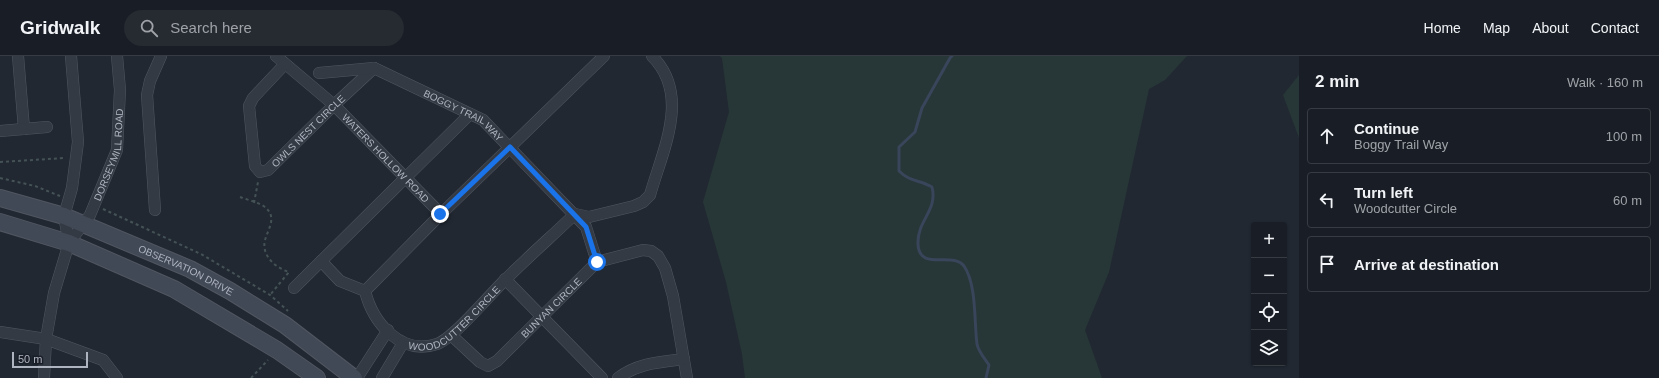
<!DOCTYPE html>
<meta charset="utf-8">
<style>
:root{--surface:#191e26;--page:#262b32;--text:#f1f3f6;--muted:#9fa2a7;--line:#373c43}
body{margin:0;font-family:Helvetica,sans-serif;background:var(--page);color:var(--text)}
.controls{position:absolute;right:12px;bottom:12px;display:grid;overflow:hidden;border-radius:4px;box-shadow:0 1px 3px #0004}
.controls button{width:36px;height:36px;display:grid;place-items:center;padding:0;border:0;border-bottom:1px solid var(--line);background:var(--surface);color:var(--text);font:20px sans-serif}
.scale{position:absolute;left:12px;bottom:10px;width:76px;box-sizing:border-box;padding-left:4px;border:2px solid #aeb4c0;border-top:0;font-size:11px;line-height:14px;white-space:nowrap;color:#aeb4c0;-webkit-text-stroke:3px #1a1f27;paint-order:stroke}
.stop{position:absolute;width:12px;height:12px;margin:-9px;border:3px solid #1a73e8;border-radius:50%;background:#fff}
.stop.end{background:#1a73e8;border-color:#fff;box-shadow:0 1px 4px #0008}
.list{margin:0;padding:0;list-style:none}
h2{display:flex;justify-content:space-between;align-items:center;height:52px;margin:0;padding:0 16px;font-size:17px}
h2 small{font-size:13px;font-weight:400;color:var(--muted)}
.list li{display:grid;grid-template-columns:26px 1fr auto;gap:12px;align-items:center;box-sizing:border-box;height:56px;margin:0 8px 8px;padding:0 8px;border:1px solid var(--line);border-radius:4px}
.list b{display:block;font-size:15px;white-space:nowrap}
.list p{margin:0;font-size:13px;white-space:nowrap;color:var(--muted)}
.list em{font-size:13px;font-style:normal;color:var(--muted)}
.icon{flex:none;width:22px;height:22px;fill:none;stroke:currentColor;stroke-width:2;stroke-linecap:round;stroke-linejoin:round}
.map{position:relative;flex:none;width:1299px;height:322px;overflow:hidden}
header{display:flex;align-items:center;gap:24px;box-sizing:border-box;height:56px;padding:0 20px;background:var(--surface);border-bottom:1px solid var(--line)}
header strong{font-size:19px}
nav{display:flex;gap:22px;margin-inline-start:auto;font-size:14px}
.search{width:280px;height:36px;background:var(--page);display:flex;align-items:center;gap:10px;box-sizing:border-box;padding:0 14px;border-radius:22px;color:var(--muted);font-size:15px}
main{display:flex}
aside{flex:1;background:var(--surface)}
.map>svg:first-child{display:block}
.green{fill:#273737}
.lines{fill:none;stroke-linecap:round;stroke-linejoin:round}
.stream{stroke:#38455a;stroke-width:3}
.street-casing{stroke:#515761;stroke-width:12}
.secondary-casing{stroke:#515761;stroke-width:18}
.path{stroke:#445255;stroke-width:2;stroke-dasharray:3 3;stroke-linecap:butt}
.street{stroke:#343a43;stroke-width:11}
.secondary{stroke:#424956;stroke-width:16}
.route{stroke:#1a73e8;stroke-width:5}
.labels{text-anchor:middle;stroke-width:3;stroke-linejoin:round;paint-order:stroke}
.street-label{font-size:10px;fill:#aeb4c0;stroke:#1a1f27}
</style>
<header>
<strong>Gridwalk</strong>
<div class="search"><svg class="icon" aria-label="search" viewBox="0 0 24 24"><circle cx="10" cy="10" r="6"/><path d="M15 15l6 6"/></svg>Search here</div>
<nav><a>Home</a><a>Map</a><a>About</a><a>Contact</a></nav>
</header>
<main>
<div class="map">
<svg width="1299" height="322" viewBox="0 0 1299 322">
<rect width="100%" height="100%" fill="#212832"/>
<!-- green -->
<path class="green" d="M 720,0 L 1187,0 L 1165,24 L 1149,33 L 1109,216 L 1085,274 L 1102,322 L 745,322 L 742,298 L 726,226 L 703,146 L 729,56 L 722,2 Z
M 1299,19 L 1299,82 L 1283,39 Z"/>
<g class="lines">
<!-- stream -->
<path class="stream" d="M 952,0 L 950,2 L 922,52 L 915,76 L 899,91 L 899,115 C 910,126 920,124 932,131 C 938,155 917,164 918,188 C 919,216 953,195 964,210 C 977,229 974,267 977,288 C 978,295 985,303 989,309 L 986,322"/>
<!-- street casing -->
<g class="street-casing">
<g id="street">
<path d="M 18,0 L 24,73"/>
<path id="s1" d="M 276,0 L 334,49 L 441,158"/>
<path id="s2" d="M 604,0 L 441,158 L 365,235 C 373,267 401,300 437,288 C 454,282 491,237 506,223 C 528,201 552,180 575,158 L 589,161 L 634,150 L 643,146 L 650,139 C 663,93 691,39 652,0"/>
<path id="s3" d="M 285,8 L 253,42 L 249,50 L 255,110 L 260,116 L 268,114 L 334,49 L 374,12"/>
<path id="s4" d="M 319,17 L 374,12 L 483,64 L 586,171 L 597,206"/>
<path d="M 0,75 L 47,71"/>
<path d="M 155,154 L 147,39 L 150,25 L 161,0"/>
<path d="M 69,187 L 64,160 L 72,132 L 78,86 L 71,0"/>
<path d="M 321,205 L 340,225 L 365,235"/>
<path d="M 505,223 L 602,322"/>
<path d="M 294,232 L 470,58"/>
<path d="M 0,276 L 46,283 L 103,304 L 117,322"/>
<path id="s5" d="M 451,279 L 480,306 L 488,310 L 497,305 L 597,206 L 643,194 L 651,195 L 658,200 L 665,212 L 673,240 L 687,322"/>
<path id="s6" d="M 44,322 L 46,283 L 54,237 L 69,187 L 90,159 L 117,94 L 120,34 L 117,0"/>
<path d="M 357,322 L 388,274"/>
<path d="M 382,322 L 403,287"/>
<path d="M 618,322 C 638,307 660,306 684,303"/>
</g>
</g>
<!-- secondary casing -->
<g class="secondary-casing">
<g id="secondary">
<path id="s7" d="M 0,142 L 64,160 L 190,213 L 230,235 L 285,269 L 354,322"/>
<path d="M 0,166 L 69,187 L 174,233 L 277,294 L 317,322"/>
</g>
</g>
<!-- path -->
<path class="path" d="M 0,106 L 64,102
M 0,122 L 35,130 L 60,140
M 240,141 C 248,144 261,147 266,152 C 277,162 268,173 265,184 C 261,200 276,212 289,216 L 270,239
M 254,147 L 258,126
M 103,153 L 201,198 L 270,239 L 288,255
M 251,322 L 268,304"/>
<!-- street -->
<use href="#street" class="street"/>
<!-- secondary -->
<use href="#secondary" class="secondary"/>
</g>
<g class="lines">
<!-- route -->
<path class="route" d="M 440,158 L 510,91 L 586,171 L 597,206"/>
</g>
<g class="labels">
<!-- street labels -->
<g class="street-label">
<text dy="4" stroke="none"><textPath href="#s4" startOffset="157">BOGGY TRAIL WAY</textPath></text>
<text dy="4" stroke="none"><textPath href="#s3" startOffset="188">OWLS NEST CIRCLE</textPath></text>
<text dy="4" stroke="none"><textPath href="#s6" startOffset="237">DORSEYMILL ROAD</textPath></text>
<text dy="4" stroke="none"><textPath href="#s1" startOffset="150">WATERS HOLLOW ROAD</textPath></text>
<text dy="4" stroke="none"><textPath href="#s7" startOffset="200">OBSERVATION DRIVE</textPath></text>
<text dy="4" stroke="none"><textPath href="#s5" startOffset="135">BUNYAN CIRCLE</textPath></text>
<text dy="4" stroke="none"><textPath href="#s2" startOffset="463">WOODCUTTER CIRCLE</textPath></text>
</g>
</g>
</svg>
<div class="controls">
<button>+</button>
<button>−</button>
<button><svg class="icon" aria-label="locate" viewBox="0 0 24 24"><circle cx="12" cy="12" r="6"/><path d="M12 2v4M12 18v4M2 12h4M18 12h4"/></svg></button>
<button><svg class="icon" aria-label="layers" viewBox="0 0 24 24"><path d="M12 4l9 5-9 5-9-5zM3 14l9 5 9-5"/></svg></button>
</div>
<div class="scale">50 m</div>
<div class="stop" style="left:597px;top:206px"></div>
<div class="stop end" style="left:440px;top:158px"></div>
</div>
<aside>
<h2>2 min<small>Walk · 160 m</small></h2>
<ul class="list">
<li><svg class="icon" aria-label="ahead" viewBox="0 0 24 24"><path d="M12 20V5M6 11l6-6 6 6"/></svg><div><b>Continue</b><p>Boggy Trail Way</p></div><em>100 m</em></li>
<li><svg class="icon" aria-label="left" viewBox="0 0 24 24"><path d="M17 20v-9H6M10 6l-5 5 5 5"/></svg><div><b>Turn left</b><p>Woodcutter Circle</p></div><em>60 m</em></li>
<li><svg class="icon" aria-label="arrive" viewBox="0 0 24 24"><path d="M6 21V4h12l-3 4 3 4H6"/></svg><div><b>Arrive at destination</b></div></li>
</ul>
</aside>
</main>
